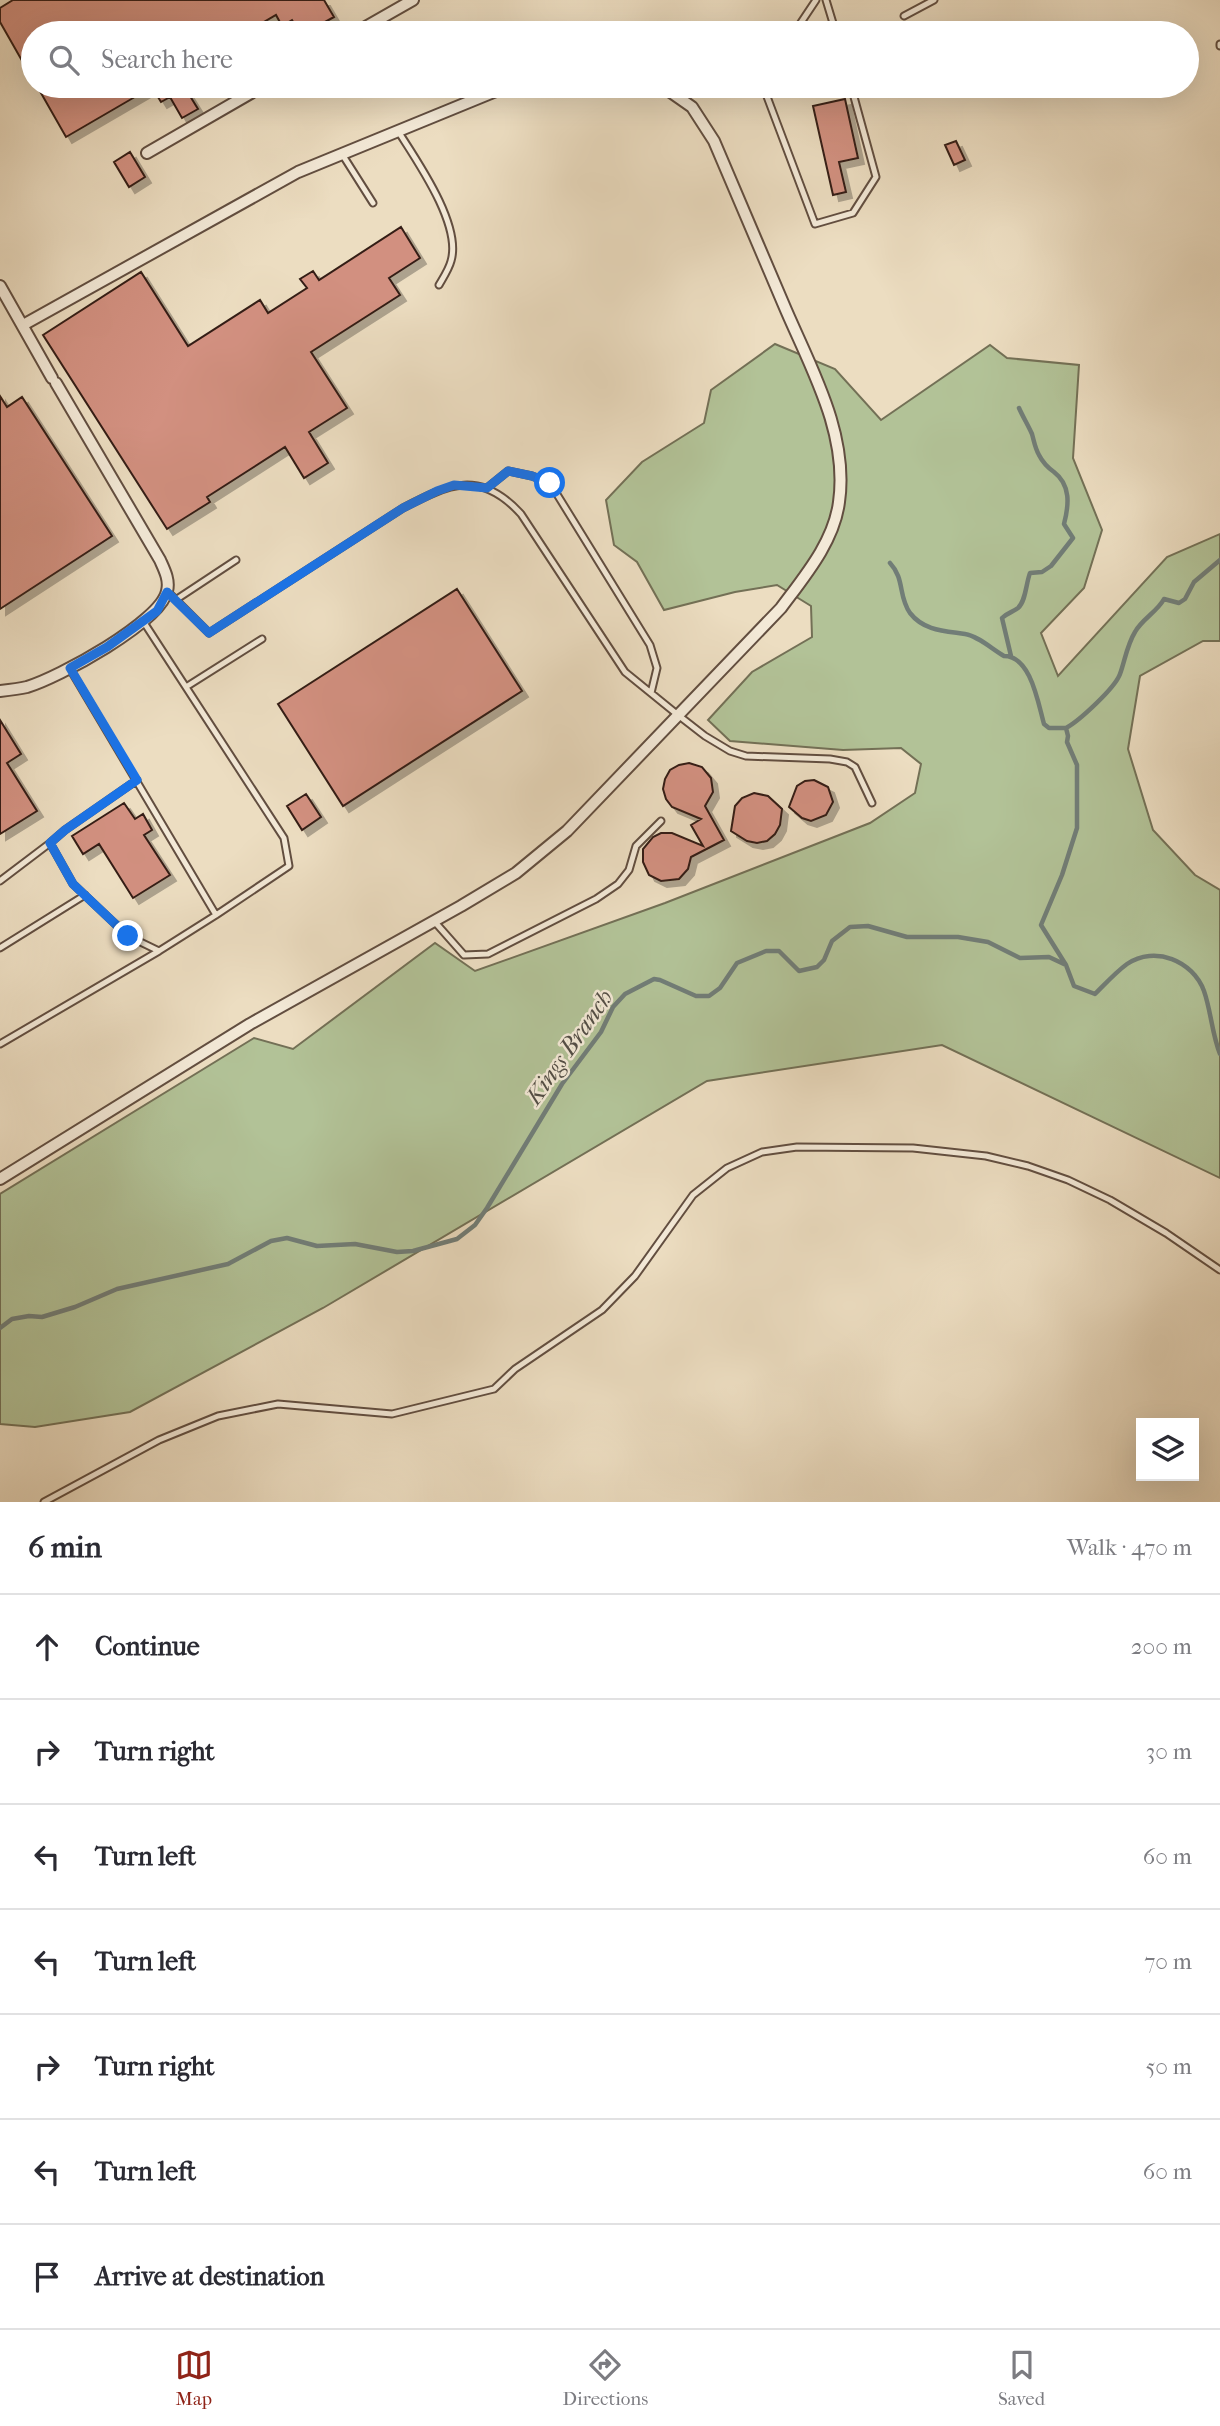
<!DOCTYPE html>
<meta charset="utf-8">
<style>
:root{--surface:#fff;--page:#f7f7f7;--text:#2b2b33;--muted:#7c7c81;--line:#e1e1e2;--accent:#8f2418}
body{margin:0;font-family:"IM FELL French Canon",serif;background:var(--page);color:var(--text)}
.controls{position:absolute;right:21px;bottom:21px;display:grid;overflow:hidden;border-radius:0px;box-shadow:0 7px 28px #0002}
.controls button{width:63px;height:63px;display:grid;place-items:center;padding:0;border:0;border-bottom:2px solid var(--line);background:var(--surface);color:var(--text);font:35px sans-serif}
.stop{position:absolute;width:21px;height:21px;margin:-16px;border:5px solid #1a73e8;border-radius:50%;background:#fff}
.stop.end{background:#1a73e8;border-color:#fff;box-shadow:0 2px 7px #0008}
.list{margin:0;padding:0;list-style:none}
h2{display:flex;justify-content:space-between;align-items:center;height:91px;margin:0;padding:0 28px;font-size:30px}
h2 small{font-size:23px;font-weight:400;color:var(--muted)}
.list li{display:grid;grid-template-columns:46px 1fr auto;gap:21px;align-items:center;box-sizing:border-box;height:105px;padding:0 28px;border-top:2px solid var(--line)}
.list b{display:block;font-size:26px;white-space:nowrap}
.list em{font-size:23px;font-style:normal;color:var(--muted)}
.icon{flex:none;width:38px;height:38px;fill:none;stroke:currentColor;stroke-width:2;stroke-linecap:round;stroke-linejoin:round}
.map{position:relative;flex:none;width:1220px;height:1502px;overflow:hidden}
.search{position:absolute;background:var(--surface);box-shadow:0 7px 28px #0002;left:21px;right:21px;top:21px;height:77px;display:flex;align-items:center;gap:18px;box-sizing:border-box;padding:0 24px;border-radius:38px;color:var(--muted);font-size:26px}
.sheet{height:826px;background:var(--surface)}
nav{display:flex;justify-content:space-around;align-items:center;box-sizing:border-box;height:98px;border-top:2px solid var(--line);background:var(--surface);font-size:19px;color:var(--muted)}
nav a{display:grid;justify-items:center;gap:4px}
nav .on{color:var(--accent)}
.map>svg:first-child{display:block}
.green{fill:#b2c297;stroke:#737056;stroke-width:2}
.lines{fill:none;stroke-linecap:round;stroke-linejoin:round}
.stream{stroke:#717d77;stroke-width:4.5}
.building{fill:#d29080;stroke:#341f15;stroke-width:2;filter:url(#shadow)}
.lane-casing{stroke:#624e40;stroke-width:9}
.street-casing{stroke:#624e40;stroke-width:14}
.lane{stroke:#f3e9d7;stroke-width:5}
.street{stroke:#f3e9d7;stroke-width:10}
.route{stroke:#1a73e8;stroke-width:9}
.labels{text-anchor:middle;stroke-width:5;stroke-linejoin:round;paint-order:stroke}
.water-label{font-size:24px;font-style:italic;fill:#534e46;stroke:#f3e9d7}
</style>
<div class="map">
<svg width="1220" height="1502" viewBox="0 0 1220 1502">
<defs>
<filter id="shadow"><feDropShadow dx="6" dy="6" stdDeviation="0" flood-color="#0004"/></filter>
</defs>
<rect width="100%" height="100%" fill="#ecddc1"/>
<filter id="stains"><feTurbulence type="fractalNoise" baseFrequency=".00286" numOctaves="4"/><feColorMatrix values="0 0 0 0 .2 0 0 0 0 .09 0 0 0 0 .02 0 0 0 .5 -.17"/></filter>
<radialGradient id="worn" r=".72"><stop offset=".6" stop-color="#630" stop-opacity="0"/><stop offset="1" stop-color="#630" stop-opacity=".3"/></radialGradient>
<!-- green -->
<path class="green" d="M 775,344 L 835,369 L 881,420 L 990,345 L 1007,358 L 1079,365 L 1073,458 L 1102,530 L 1084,588 L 1041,633 L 1058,676 L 1167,557 L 1220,534 L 1220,641 L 1203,641 L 1140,676 L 1128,749 L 1153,830 L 1195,875 L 1220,890 L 1220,1178 L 942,1045 L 707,1081 L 323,1308 L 130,1412 L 35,1427 L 0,1424 L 0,1194 L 254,1038 L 293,1049 L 435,943 L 475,971 L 665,903 L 870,823 L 915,793 L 921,764 L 901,748 L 843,750 L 730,741 L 708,720 L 752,672 L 812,637 L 811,606 L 777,585 L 735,592 L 664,610 L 637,562 L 614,545 L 606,500 L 642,462 L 704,423 L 711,390 Z"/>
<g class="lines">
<!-- stream -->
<path class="stream" d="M 890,563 C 905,579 898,596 910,613 C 924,631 945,631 965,634 C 978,636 992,649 1004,656 C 1031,656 1038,703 1044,724 L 1049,728 L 1066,728 C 1079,721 1115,688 1120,674 C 1125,660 1127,645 1135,632 C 1142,619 1157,612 1164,599 L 1179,603 L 1185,599 L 1194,582 L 1220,560
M 1011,656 L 1002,618 C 1007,613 1013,612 1018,608 C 1026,601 1026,583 1030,573 L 1042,572 L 1051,566 L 1073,538 L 1064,524 C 1069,505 1071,485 1054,472 C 1047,467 1043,463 1039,455 C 1035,448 1034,441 1032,434 C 1028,425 1023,417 1019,408
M 1066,728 L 1068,736 L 1067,742 L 1077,765 L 1077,828 L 1062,875 L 1041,925 L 1066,965 L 1074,986 L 1095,994 C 1105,984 1116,972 1127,964 C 1155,945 1193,961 1204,991 C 1211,1011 1212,1034 1220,1054
M 0,1328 L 12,1319 L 29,1316 L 42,1317 L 75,1307 L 117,1289 L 228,1264 L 271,1241 L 287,1238 L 317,1246 L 355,1244 L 397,1252 L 413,1251 L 457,1239 L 475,1225 L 487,1208 L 562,1084 L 601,1032 L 613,1007 L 625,994 L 654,979 L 660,980 L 696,996 L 709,996 L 720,988 L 737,963 L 766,951 L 779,951 L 799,971 L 817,967 L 824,960 L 832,941 L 850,927 L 868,926 L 907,937 L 958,937 L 988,942 L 1020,958 L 1049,957 L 1066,965"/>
</g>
<!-- building -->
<path class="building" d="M 13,0 L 324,0 L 334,17 L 305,33 L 300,33 L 292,20 L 282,26 L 276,15 L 245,33 L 33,33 L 33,80 L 0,22 L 0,8 Z
M 37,86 L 189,86 L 185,88 L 198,109 L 182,118 L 170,97 L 161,102 L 152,87 L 66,137 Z
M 845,99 L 858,158 L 839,162 L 846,192 L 833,195 L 813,106 Z
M 956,141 L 965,160 L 954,165 L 945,145 Z
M 130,152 L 145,177 L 129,187 L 114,162 Z
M 401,227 L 420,258 L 389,278 L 400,295 L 311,352 L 347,408 L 309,432 L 328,463 L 304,478 L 285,447 L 207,497 L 210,502 L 167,529 L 43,335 L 141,272 L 188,346 L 260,300 L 268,313 L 307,288 L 300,279 L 313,271 L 319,280 Z
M 0,396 L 7,407 L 22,397 L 112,536 L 0,609 Z
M 457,589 L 522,691 L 343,806 L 278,704 Z
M 0,720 L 21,754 L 7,763 L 37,811 L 0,834 Z
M 689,763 L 702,767 L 711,778 L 713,792 L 705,806 L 724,840 L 691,857 L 688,869 L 679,879 L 661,881 L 649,875 L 643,862 L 643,849 L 653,837 L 661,833 L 672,833 L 703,846 L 691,825 L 701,819 L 672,807 L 666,799 L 663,789 L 665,779 L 670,770 L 679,765 Z
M 814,780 L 828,787 L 833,802 L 826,815 L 811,821 L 802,818 L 789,807 L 797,786 L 805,781 Z
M 754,793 L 768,796 L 782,809 L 780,825 L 775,834 L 767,841 L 757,843 L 747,841 L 731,831 L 735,806 L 742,798 Z
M 306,794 L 321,817 L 302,830 L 287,806 Z
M 124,803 L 135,819 L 143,814 L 152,830 L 144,835 L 170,875 L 133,898 L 99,844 L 83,854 L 72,836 Z"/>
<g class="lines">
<!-- lane casing -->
<g class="lane-casing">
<path id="lane" d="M 826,0 L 836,33
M 904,16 L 934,0
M 794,33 L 816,0
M 1220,44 L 1220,46
M 763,86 L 815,224 L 853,213 L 876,177 L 851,86
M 398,131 C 417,161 462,225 451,261 C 449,269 443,278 439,285
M 342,154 L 373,203
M 487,488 L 508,471 L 532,476 L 550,483 L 650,645 L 657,668 L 651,693
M 168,592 L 209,633 L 403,508 C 449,484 480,469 521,514 L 625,672 L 678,715 L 705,736 L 730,751 L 746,756 L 830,759 L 847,762 L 855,767 L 872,803
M 177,599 L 236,560
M 70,669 L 216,915 L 289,866 L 284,838 L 143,621
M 186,687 L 262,639
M 137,780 L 65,830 L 50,843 L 73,884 L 128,936 L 159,951 L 216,915
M 0,881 L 50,843
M 434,921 L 464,955 L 488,954 L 596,899 L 618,884 L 629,870 L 636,846 L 661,821
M 0,948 L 85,895
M 0,1044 L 159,951
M 44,1502 L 159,1440 L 218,1416 L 278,1404 L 392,1414 L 494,1389 L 515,1369 L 602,1310 L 635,1276 L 693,1195 L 727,1168 L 762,1152 L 797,1147 L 913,1148 L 986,1156 L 1028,1166 L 1068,1180 L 1110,1200 L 1166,1233 L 1220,1270"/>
</g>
<!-- street casing -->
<g class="street-casing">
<path id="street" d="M 355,33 L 413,0
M 147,153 L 263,86
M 0,286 L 52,378
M 23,325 L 298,172 L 508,86
M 0,691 C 9,690 18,689 27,687 C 58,678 161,622 167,591 C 170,580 164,569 160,560 L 56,383
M 0,1179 L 250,1024 L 461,906 L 516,873 L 567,831 L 781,608 C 804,577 834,542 839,502 C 849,432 809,365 783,303 C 760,249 737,195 714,141 L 692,107 L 662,86"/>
</g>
<!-- lane -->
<use href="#lane" class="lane"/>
<!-- street -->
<use href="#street" class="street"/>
</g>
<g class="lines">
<!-- route -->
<path class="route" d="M 128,936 L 73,884 L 50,843 L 65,830 L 137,780 L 70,668 L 107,647 L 157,611 L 167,592 L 209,633 L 403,508 L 437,491 L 454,485 L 487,488 L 508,471 L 532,476 L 550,483"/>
</g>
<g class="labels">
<!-- water labels -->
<g class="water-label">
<text transform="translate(569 1047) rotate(-55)" y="8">Kings Branch</text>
</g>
</g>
<rect width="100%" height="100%" filter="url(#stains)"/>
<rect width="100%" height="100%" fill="url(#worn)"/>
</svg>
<div class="controls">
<button><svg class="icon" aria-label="layers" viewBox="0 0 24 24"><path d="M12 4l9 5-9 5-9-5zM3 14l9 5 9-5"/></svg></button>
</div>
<div class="stop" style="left:550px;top:483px"></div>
<div class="stop end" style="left:128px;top:936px"></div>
<div class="search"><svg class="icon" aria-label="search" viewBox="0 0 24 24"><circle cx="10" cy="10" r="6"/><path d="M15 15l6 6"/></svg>Search here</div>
</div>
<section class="sheet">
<h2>6 min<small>Walk · 470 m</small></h2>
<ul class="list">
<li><svg class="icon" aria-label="ahead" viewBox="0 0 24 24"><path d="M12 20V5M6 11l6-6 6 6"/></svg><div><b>Continue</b></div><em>200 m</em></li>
<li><svg class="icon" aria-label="right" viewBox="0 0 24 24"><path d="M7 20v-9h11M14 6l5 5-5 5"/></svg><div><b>Turn right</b></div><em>30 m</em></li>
<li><svg class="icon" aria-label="left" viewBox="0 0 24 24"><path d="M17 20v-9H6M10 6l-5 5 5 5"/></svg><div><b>Turn left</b></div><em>60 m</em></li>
<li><svg class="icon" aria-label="left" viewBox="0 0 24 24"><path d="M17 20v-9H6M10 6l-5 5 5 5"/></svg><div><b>Turn left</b></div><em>70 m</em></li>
<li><svg class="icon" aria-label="right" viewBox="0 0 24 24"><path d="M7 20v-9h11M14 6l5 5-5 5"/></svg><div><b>Turn right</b></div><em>50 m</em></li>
<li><svg class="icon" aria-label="left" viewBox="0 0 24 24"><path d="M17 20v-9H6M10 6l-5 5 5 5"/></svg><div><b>Turn left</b></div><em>60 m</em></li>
<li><svg class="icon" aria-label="arrive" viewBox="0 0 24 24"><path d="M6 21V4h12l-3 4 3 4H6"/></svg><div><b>Arrive at destination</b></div></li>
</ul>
</section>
<nav>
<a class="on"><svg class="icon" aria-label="map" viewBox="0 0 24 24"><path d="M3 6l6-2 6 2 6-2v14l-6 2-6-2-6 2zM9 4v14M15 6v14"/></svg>Map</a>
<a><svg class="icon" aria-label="directions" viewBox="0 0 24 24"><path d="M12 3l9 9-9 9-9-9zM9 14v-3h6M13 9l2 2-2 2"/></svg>Directions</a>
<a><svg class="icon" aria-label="saved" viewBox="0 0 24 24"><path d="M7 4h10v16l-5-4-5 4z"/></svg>Saved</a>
</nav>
